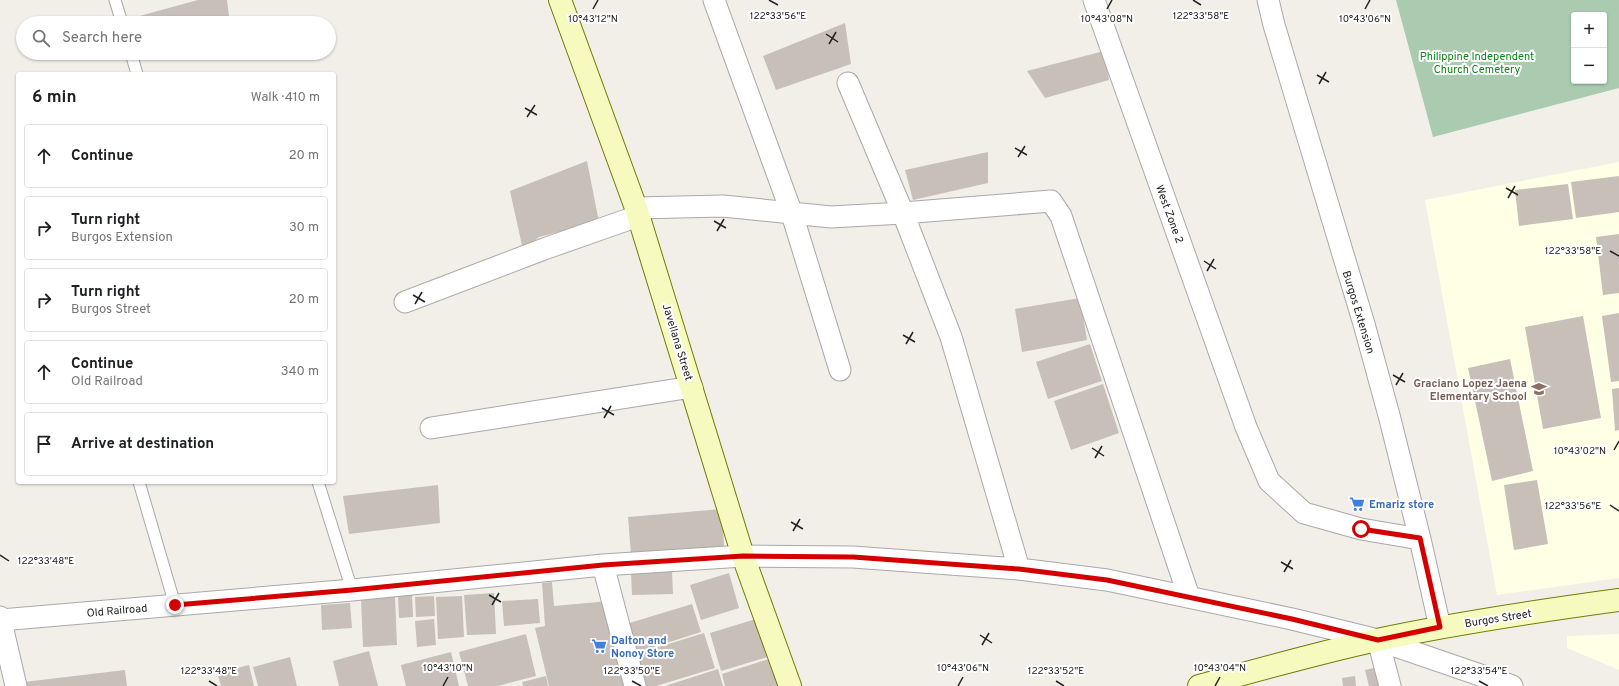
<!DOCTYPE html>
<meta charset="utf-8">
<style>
:root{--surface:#fff;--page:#f2f2f2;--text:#202124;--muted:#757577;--line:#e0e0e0}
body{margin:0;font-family:Overpass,sans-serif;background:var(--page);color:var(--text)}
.controls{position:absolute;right:12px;top:12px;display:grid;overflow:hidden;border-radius:4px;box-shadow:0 1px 3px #0004}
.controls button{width:36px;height:36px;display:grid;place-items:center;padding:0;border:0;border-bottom:1px solid var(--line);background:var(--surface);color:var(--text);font:20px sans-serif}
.stop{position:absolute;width:12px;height:12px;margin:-9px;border:3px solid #d40000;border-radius:50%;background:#fff}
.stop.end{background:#d40000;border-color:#fff;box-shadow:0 1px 4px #0008}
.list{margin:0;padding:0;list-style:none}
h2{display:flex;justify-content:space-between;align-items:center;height:52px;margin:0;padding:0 16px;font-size:17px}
h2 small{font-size:13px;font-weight:400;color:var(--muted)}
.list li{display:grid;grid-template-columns:26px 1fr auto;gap:12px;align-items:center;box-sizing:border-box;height:64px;margin:0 8px 8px;padding:0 8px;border:1px solid var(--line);border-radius:4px}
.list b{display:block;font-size:15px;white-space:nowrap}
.list p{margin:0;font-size:13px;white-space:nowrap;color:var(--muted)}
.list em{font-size:13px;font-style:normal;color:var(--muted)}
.icon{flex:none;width:22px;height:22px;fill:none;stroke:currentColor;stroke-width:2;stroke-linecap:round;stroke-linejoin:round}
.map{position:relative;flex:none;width:1619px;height:686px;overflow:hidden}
.search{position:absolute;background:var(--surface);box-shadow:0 1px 3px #0004;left:16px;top:16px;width:320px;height:44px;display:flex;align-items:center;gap:10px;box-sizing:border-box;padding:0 14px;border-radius:22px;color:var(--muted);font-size:15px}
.panel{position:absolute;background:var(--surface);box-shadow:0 1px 3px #0004;left:16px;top:72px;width:320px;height:412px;border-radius:4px}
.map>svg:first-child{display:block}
.education{fill:#ffffe5}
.cemetery{fill:#aacbaf;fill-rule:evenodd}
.building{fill:#c7bfb8}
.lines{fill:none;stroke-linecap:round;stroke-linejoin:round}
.lane-casing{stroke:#a9a9a9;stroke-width:13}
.street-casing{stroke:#a9a9a9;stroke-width:23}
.secondary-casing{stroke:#707d05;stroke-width:24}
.lane{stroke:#fff;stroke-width:11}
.street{stroke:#fff;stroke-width:21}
.secondary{stroke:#f7fabf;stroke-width:22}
.route{stroke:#d40000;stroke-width:5}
.ticks{fill:none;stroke:#222;stroke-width:1.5}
.labels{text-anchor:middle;stroke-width:4;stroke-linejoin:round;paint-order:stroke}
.park-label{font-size:11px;fill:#0c8416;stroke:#fff}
.street-label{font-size:11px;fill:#222;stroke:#fff}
.education-label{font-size:11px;font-weight:bold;fill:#785e54;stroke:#fff;text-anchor:end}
.shop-label{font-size:11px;font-weight:bold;fill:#366cbe;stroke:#fff;text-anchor:start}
.ticks-label{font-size:10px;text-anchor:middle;fill:#222;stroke:#fff;stroke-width:4;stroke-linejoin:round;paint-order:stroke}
</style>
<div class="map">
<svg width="1619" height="686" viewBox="0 0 1619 686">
<rect width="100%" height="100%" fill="#f2efe9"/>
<!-- education -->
<path class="education" d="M 1619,162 L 1619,578 L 1497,595 L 1425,200 Z
M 1619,634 L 1619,670 L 1567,648 L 1567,636 Z"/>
<!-- cemetery -->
<path class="cemetery" d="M 1396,0 L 1619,0 L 1619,88 L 1433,137 ZM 1574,15 L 1604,15 L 1604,81 L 1574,81 Z"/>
<!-- building -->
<path class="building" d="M 198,0 L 227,0 L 229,16 L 215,23 L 126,23 L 125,20 Z
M 845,23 L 851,64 L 776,90 L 763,56 Z
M 1104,51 L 1109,80 L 1045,98 L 1027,71 Z
M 135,53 L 153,53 L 137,61 Z
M 988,152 L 988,183 L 913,200 L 905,170 Z
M 587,161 L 599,222 L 539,237 L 523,250 L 510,191 Z
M 1619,176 L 1619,212 L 1576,218 L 1571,182 Z
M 1568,184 L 1573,219 L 1519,226 L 1515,190 Z
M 1619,234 L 1619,293 L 1603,295 L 1596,237 Z
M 1080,298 L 1087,340 L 1022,352 L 1015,309 Z
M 1619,313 L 1619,381 L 1611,382 L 1602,316 Z
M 1583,316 L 1601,418 L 1543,429 L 1525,327 Z
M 1090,344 L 1102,381 L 1048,399 L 1036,362 Z
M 1510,359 L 1533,471 L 1492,481 L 1468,368 Z
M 1103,384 L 1119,433 L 1071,450 L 1054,401 Z
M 1619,388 L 1619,430 L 1615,431 L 1612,389 Z
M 1537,480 L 1548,544 L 1514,550 L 1504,485 Z
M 438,485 L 440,523 L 349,534 L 343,496 Z
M 722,509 L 724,547 L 631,554 L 628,517 Z
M 672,571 L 673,594 L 632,595 L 631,573 Z
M 729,573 L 739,608 L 701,620 L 690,585 Z
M 552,582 L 554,606 L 609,601 L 628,686 L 549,686 L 535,628 L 545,626 L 542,583 Z
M 494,593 L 496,634 L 467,635 L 464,595 Z
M 412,595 L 413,617 L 399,618 L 398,596 Z
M 434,596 L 435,616 L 416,617 L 415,597 Z
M 462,596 L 464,637 L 438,639 L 436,597 Z
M 395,597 L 397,645 L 363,647 L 361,599 Z
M 538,599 L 540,623 L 504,626 L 502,601 Z
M 350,603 L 352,628 L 322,630 L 321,605 Z
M 692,604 L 701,632 L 632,654 L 623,625 Z
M 759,618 L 771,656 L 721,671 L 710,633 Z
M 434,619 L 436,645 L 417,647 L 415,621 Z
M 704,633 L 715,668 L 656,686 L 642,686 L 633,655 Z
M 526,634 L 536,676 L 498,686 L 468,686 L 459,652 Z
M 369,651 L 378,686 L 339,686 L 333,661 Z
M 451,652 L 459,686 L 406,686 L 401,665 Z
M 290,657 L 297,686 L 258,686 L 253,667 Z
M 772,658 L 780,686 L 725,686 L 722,674 Z
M 249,665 L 254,686 L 221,686 L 217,673 Z
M 1382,666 L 1386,686 L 1369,686 L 1365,670 Z
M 718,669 L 723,686 L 665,686 Z
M 125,670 L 127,686 L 25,686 L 24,682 Z
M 546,676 L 548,686 L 523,686 L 522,682 Z
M 1355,676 L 1356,686 L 1343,686 L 1342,678 Z"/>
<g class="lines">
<!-- lane casing -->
<g class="lane-casing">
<path id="lane" d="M 115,0 L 122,23
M 131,53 L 137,74
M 139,482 L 175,605
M 318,482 L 352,590"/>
</g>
<!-- street casing -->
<g class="street-casing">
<path id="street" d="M 714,0 L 792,214 L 840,370
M 1094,0 L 1246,427 L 1269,481 L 1304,513 L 1361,529 L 1420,539
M 1268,0 L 1274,25 L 1364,324 L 1390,419 L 1420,539 L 1440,627
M 848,83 L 903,213 L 951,337 L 1019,569
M 636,208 L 723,206 L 831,217 L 903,213 L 1051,201 L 1061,216 L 1189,597
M 405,302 L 544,249 L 638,216
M 431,428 L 692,387
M 603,565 L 635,686
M 0,617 L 16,686
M 0,620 L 352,590 L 603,565 L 743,556 L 853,557 L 1019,569 L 1107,580 L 1292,619 L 1378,640 L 1512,686
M 1378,640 L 1390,686"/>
</g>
<!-- secondary casing -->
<g class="secondary-casing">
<path id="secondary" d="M 560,0 L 636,208 L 743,556 L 790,686
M 1199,686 C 1258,670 1317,653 1377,640 C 1457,623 1538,611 1619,600"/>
</g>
<!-- lane -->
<use href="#lane" class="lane"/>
<!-- street -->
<use href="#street" class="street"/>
<!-- secondary -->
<use href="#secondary" class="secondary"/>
</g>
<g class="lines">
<!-- route -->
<path class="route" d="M 175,605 L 352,590 L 603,565 L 743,556 L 853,557 L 1019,569 L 1107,580 L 1292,619 L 1378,640 L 1440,627 L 1420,538 L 1361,529"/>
</g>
<!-- ticks -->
<path class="ticks" d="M 769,0 L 778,5M 1193,0 L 1201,5M 593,9 L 598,0M 1107,9 L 1112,0M 1365,9 L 1370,0M 826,34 L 838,42M 829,44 L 836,32M 1317,75 L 1329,82M 1319,84 L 1326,72M 525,108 L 537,115M 527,117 L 535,105M 1015,148 L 1027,155M 1018,157 L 1025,146M 1506,188 L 1518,195M 1508,198 L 1515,186M 714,221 L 726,228M 717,231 L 724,219M 1610,251 L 1619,256M 1204,261 L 1216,269M 1207,271 L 1214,259M 413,295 L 425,302M 415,304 L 422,292M 903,335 L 915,342M 906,344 L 913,332M 1393,375 L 1405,382M 1396,385 L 1403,373M 602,408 L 614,415M 604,418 L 611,406M 1092,448 L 1104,456M 1614,450 L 1619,441M 1095,458 L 1102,446M 1610,505 L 1619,511M 791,522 L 803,529M 793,531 L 800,519M 0,555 L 9,561M 1281,562 L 1293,569M 1284,572 L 1291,560M 489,595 L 501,602M 492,605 L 499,593M 980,635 L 992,643M 982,645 L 989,633M 209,681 L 217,686M 632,681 L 641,686M 1056,681 L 1064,686M 1479,681 L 1488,686M 443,686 L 448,677M 958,686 L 963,677M 1215,686 L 1220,677"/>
<!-- icons -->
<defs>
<g id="school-bare" transform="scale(1.2)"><path d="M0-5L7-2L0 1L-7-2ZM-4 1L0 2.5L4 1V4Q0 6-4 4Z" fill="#8d6e63" stroke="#fff" stroke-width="2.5" paint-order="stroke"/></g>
<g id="supermarket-bare" transform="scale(1.2)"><path d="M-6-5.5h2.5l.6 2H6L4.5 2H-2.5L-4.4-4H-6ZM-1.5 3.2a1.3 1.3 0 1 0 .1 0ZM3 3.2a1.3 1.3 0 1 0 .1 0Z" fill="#3f7fe0" stroke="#fff" stroke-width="2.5" paint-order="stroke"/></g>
</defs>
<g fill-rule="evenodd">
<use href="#school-bare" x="1539" y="389"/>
<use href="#supermarket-bare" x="1357" y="504"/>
<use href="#supermarket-bare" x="599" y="646"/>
</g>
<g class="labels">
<!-- park labels -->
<g class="park-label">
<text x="1477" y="60">Philippine Independent<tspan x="1477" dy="13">Church Cemetery</tspan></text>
</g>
<!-- street labels -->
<g class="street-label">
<text transform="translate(1170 214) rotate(70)" y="4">West Zone 2</text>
<text transform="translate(1359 312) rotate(73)" y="4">Burgos Extension</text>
<text transform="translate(678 342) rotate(73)" y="4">Javellana Street</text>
<text transform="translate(117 610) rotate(-5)" y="4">Old Railroad</text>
<text transform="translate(1498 618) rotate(-9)" y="4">Burgos Street</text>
</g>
<!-- education labels -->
<g class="education-label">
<text x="1527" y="387">Graciano Lopez Jaena<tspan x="1527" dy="13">Elementary School</tspan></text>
</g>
<!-- shop labels -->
<g class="shop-label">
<text x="1369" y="508">Emariz store</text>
<text x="611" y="644">Dalton and<tspan x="611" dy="13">Nonoy Store</tspan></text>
</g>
</g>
<g class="ticks-label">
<text x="778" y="19">122°33'56"E</text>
<text x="1201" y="19">122°33'58"E</text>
<text x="593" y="22">10°43'12"N</text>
<text x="1107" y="22">10°43'08"N</text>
<text x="1365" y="22">10°43'06"N</text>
<text x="1573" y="254">122°33'58"E</text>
<text x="1580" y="454">10°43'02"N</text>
<text x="1573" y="509">122°33'56"E</text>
<text x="46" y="564">122°33'48"E</text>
<text x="448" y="671">10°43'10"N</text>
<text x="963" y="671">10°43'06"N</text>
<text x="1220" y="671">10°43'04"N</text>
<text x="209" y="674">122°33'48"E</text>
<text x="632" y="674">122°33'50"E</text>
<text x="1056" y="674">122°33'52"E</text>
<text x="1479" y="674">122°33'54"E</text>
</g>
</svg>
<div class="controls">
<button>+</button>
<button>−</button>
</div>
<div class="stop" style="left:1361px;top:529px"></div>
<div class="stop end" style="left:175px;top:605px"></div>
<div class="search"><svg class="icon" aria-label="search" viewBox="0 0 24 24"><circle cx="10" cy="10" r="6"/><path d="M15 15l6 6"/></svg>Search here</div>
<section class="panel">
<h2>6 min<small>Walk · 410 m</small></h2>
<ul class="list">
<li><svg class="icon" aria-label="ahead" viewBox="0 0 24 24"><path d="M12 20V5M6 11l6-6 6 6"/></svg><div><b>Continue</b></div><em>20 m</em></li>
<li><svg class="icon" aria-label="right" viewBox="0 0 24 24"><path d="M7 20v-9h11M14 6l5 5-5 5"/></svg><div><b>Turn right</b><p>Burgos Extension</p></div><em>30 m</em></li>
<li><svg class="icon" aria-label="right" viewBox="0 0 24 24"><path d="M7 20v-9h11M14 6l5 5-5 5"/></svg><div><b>Turn right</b><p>Burgos Street</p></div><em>20 m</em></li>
<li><svg class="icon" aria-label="ahead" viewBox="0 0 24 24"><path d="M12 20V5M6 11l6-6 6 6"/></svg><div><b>Continue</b><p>Old Railroad</p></div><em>340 m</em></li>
<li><svg class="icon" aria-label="arrive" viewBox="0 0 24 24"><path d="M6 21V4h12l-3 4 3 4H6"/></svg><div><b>Arrive at destination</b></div></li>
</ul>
</section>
</div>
